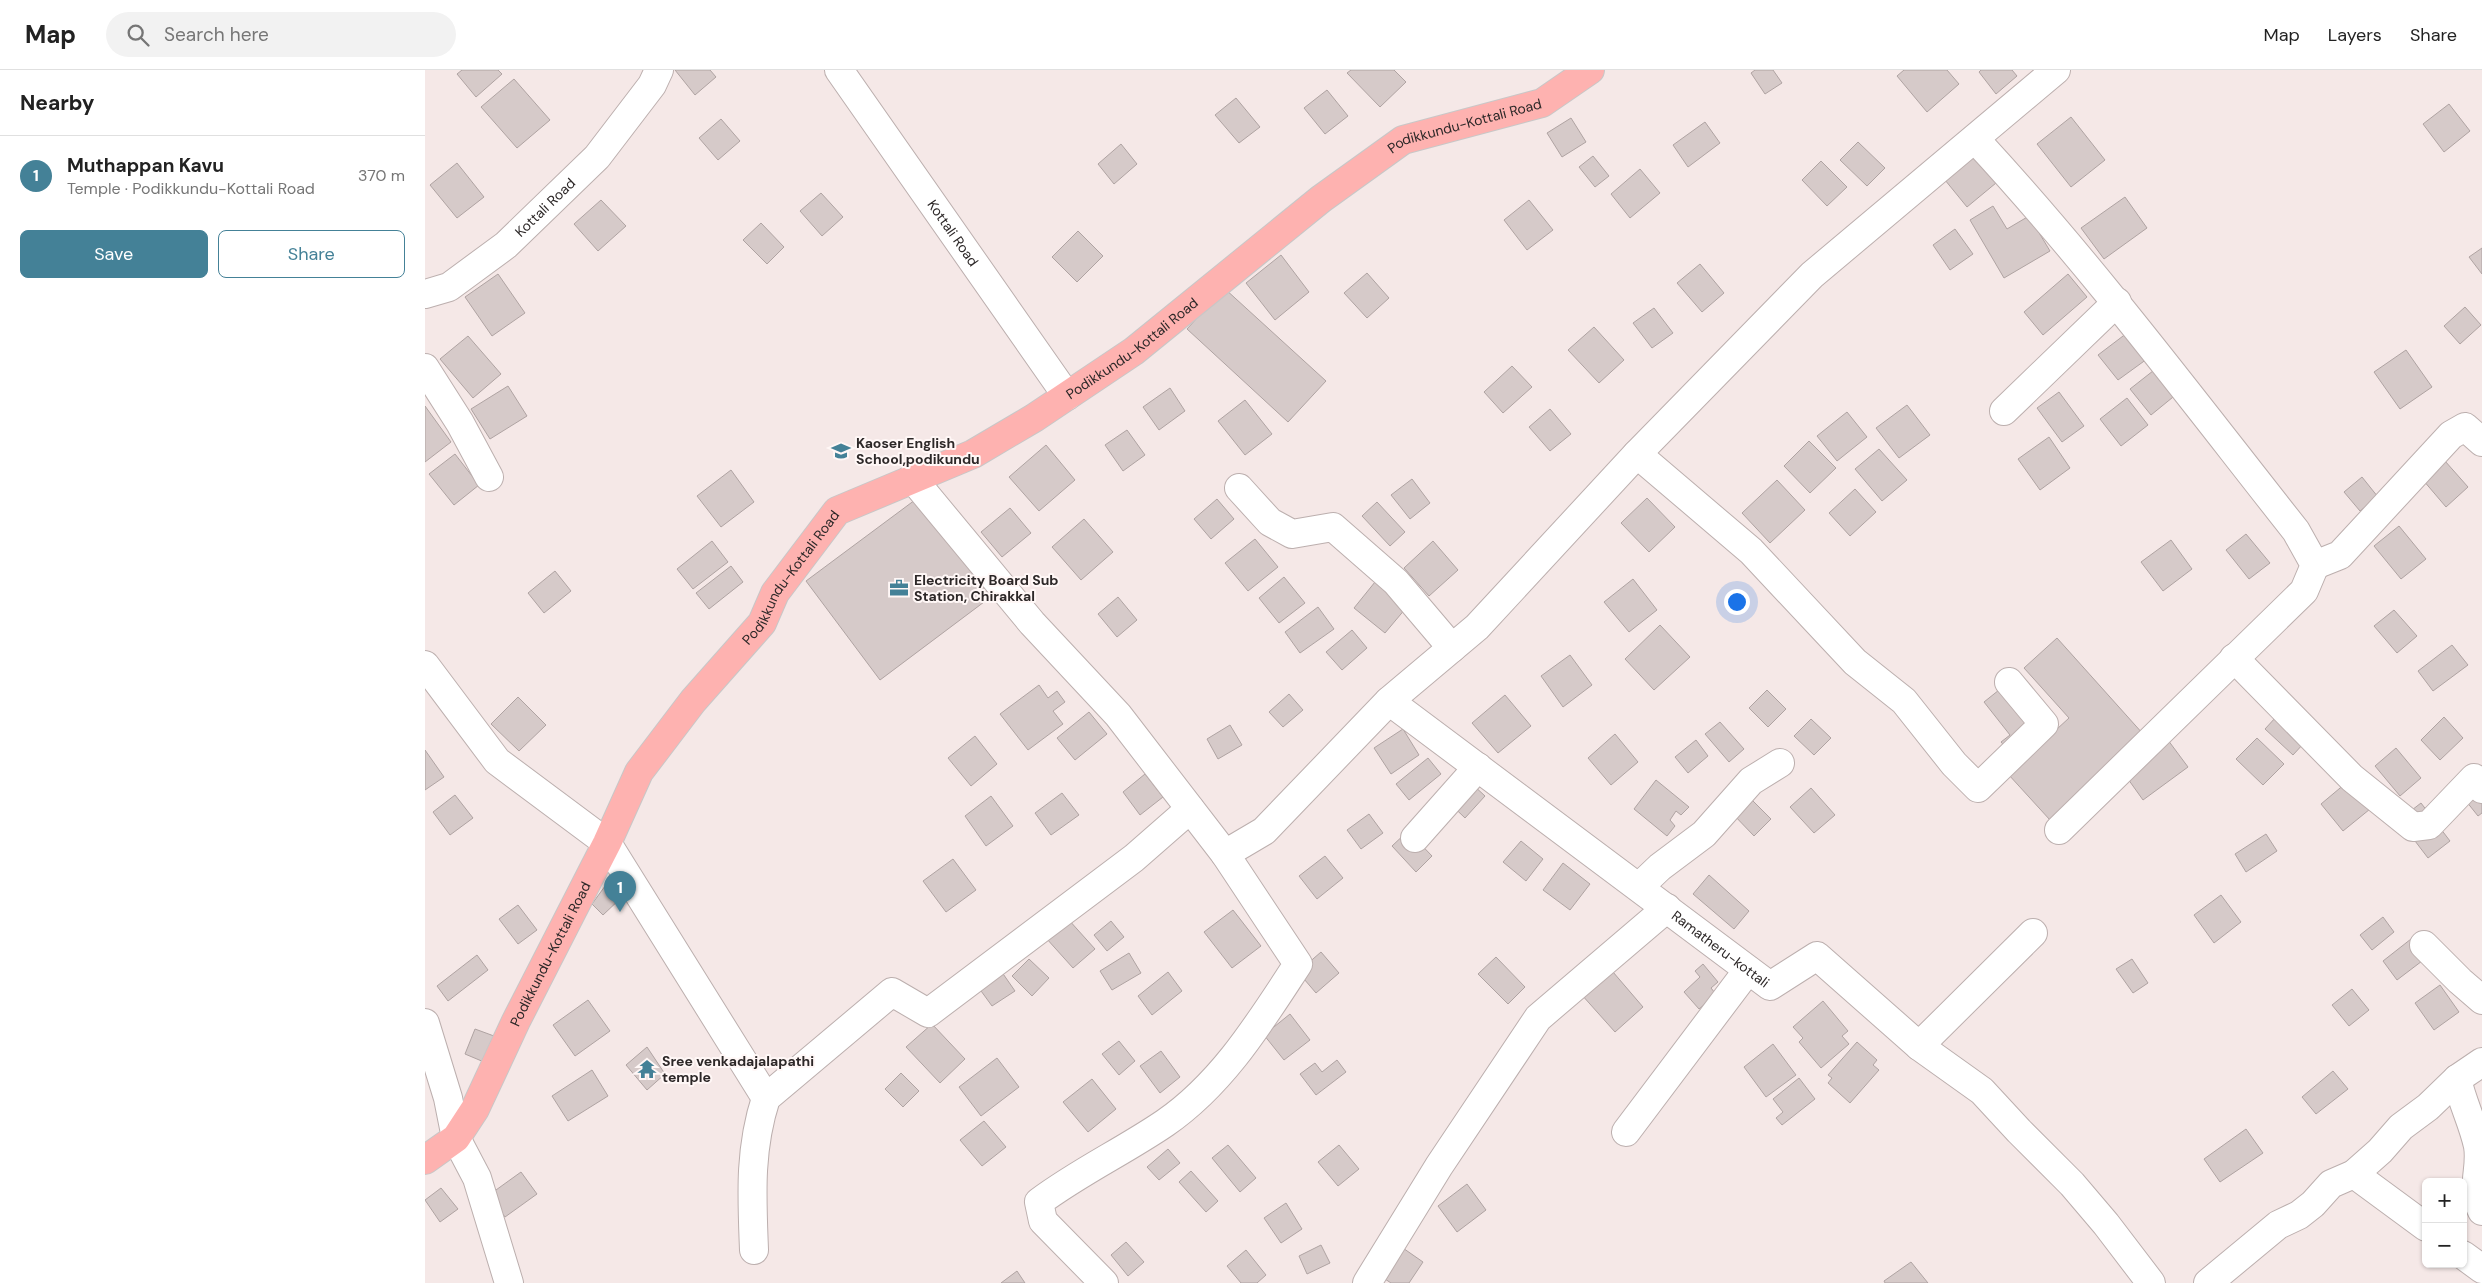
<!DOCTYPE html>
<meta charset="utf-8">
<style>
:root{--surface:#fff;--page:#f2f2f2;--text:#222;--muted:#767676;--line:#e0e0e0;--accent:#448197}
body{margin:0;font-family:"DM Sans",sans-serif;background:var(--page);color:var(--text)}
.controls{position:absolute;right:15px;bottom:15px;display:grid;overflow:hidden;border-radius:8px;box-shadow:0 1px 4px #0004}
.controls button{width:45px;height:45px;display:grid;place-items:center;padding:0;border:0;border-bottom:1px solid var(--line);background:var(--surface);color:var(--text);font:25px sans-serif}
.you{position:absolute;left:1311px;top:531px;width:18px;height:18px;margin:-12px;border:4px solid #fff;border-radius:50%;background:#1a73e8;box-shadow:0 0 0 8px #1a73e833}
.badge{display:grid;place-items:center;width:32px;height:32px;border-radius:50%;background:var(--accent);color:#fff;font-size:16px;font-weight:700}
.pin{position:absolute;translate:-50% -41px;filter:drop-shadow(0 1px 2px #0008)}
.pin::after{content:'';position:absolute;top:26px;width:18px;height:15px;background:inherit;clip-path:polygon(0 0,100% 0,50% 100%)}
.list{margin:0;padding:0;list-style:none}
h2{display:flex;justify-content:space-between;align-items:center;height:65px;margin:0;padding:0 20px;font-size:21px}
h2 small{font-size:16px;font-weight:400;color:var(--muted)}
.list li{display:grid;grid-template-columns:32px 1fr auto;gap:15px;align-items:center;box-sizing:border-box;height:80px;padding:0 20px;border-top:1px solid var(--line)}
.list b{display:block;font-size:19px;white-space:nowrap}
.list p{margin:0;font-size:16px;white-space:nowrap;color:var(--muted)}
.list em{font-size:16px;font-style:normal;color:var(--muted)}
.actions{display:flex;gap:10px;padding:15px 20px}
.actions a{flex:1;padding:11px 0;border:1px solid var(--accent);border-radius:8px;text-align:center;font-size:18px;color:var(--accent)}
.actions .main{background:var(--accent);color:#fff}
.icon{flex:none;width:28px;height:28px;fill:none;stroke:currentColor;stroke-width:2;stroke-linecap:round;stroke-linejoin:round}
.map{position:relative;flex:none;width:2057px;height:1213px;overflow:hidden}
header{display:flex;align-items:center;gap:30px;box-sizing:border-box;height:70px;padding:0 25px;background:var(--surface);border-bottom:1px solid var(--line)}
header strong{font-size:24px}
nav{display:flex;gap:28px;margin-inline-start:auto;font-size:18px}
.search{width:350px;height:45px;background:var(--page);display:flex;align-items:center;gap:12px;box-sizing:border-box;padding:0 18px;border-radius:28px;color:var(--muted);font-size:19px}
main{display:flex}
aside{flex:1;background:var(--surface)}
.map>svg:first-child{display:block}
.building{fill:#d6cac9;stroke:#afa3a2}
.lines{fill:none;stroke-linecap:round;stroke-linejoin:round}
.minor-casing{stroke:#bcafae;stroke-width:30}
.major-casing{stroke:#c8c7c7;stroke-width:30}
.minor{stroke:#fff;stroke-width:28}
.major{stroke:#feb2b0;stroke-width:28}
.labels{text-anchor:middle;stroke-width:4;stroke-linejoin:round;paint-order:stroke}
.street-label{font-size:14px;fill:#2d2828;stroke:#fff7f6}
.poi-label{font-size:14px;font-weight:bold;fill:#2d2828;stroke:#fff7f6;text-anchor:start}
</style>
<header>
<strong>Map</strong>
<div class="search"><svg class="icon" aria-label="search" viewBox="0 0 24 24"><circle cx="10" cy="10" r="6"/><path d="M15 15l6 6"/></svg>Search here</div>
<nav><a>Map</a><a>Layers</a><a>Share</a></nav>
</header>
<main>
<aside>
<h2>Nearby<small></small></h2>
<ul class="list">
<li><span class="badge">1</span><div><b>Muthappan Kavu</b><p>Temple · Podikkundu-Kottali Road</p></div><em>370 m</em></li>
</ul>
<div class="actions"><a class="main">Save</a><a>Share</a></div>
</aside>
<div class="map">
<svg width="2057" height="1213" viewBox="0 0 2057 1213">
<rect width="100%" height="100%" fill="#f5e8e7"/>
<!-- building -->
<path class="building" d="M 37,0 L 73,0 L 77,4 L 51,27 L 32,4 Z
M 250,0 L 285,0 L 291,7 L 270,25 Z
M 926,0 L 969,0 L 981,12 L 955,37 L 922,3 Z
M 1330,0 L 1348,0 L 1357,13 L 1340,24 L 1326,3 Z
M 1479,0 L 1522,0 L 1534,14 L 1502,42 L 1472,6 Z
M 1556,0 L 1587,0 L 1592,6 L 1571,24 L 1554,2 Z
M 89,9 L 125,50 L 92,78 L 56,37 Z
M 902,20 L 923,46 L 900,64 L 879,38 Z
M 811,28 L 835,57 L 814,73 L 790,45 Z
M 2024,34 L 2045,61 L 2019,82 L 1998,54 Z
M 1646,47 L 1680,90 L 1646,117 L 1612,74 Z
M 1146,48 L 1161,72 L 1137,87 L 1122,63 Z
M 296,49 L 315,71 L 293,90 L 274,68 Z
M 1280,52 L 1295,73 L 1263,97 L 1248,75 Z
M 1433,72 L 1460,98 L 1442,116 L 1415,90 Z
M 696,74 L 712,94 L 689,114 L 673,94 Z
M 1168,86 L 1184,106 L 1170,117 L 1154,97 Z
M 1550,86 L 1571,113 L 1542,137 L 1520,110 Z
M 1396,91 L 1422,117 L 1402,136 L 1377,110 Z
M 32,93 L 59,127 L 32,148 L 5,115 Z
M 1215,99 L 1235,123 L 1205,148 L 1186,124 Z
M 396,123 L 418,147 L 397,166 L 375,141 Z
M 1700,127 L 1722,158 L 1679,189 L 1656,158 Z
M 176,130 L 201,156 L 173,181 L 149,154 Z
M 1104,130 L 1128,160 L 1102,180 L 1079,150 Z
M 1568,136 L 1582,159 L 1604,146 L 1625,181 L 1579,208 L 1545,150 Z
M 336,153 L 359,177 L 342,194 L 318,170 Z
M 1530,159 L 1548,184 L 1525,200 L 1508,175 Z
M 653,161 L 678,186 L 652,212 L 627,187 Z
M 2057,178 L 2057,204 L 2044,187 Z
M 856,185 L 884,222 L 850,250 L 821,213 Z
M 1275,194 L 1299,223 L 1277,242 L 1252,213 Z
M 942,203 L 964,228 L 942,248 L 919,223 Z
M 73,204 L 100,243 L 67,266 L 40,227 Z
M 1643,204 L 1662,227 L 1618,265 L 1599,242 Z
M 799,218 L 901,311 L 863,352 L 762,259 Z
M 2040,237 L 2056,255 L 2035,274 L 2019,256 Z
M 1229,238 L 1248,263 L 1227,278 L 1208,253 Z
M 1169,257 L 1199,290 L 1174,313 L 1143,280 Z
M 1702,263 L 1722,289 L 1693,310 L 1673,285 Z
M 43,266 L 76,304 L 48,328 L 15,289 Z
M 1981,280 L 2007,317 L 1975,339 L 1949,302 Z
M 1087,296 L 1107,317 L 1078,343 L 1059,322 Z
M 1733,297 L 1753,323 L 1726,345 L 1705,319 Z
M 83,316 L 102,346 L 65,369 L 46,339 Z
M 745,318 L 760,341 L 734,360 L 718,337 Z
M 1634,322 L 1659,356 L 1637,372 L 1612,338 Z
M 1702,328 L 1723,355 L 1696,376 L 1675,349 Z
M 820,330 L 847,364 L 820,385 L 793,351 Z
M 1482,335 L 1505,365 L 1474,388 L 1451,358 Z
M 0,336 L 26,372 L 0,392 Z
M 1125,339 L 1146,364 L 1125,381 L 1104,357 Z
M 1422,342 L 1442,367 L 1412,391 L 1392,366 Z
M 702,360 L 720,385 L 698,401 L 680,375 Z
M 1624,367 L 1645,398 L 1615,420 L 1593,389 Z
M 1384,371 L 1411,398 L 1385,423 L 1359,396 Z
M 621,375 L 650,410 L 614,441 L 584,407 Z
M 1454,379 L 1482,410 L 1457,431 L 1430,399 Z
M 30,384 L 54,415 L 29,435 L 4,404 Z
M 2020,391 L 2043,417 L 2021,437 L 1998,410 Z
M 306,400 L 329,432 L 296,457 L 272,426 Z
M 1937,407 L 1953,427 L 1935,441 L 1919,422 Z
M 987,409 L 1005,433 L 985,449 L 966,425 Z
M 1352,410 L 1380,440 L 1345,473 L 1317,443 Z
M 1430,419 L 1451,442 L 1425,466 L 1404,443 Z
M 494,427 L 567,526 L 455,610 L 381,511 Z
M 1222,428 L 1250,457 L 1224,482 L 1196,453 Z
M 792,429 L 809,449 L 786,469 L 769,449 Z
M 952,432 L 980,462 L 965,476 L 937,446 Z
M 585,438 L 606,463 L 577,487 L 556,462 Z
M 659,449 L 688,482 L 656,510 L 627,477 Z
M 1974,456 L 2001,489 L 1976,509 L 1949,476 Z
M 1821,464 L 1845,493 L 1824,509 L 1801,480 Z
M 830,469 L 853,497 L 823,521 L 800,493 Z
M 1746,470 L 1767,499 L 1738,521 L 1716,492 Z
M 287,471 L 303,492 L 268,519 L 252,499 Z
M 1008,471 L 1033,500 L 1004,526 L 979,498 Z
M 306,496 L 318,512 L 284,539 L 271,523 Z
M 130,501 L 146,521 L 119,543 L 103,523 Z
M 859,507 L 880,533 L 854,553 L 834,528 Z
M 1208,509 L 1232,540 L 1204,562 L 1179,532 Z
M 950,512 L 981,538 L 960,563 L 929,538 Z
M 693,527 L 712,550 L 692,567 L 673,544 Z
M 893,537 L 909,559 L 875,583 L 860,562 Z
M 1969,540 L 1992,566 L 1972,583 L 1949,556 Z
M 1235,555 L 1265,587 L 1229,620 L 1200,589 Z
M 927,560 L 942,578 L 917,600 L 901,582 Z
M 1632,568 L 1719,665 L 1625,750 L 1583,704 L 1644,648 L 1599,598 Z
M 2027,575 L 2043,595 L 2008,621 L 1993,601 Z
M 1145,585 L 1167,615 L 1138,637 L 1116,606 Z
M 1584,612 L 1619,654 L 1584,681 L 1576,672 L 1585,665 L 1559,632 Z
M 614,615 L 623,628 L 632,621 L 640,632 L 628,641 L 638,654 L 603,680 L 575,644 Z
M 1342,620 L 1361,639 L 1343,657 L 1324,638 Z
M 864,624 L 878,640 L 858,657 L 844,642 Z
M 1080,625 L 1106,656 L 1073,683 L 1047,653 Z
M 93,627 L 121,655 L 94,681 L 66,654 Z
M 1862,635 L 1890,661 L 1868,685 L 1840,659 Z
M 664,642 L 682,664 L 650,690 L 632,668 Z
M 2019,647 L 2038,668 L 2015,690 L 1996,670 Z
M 1386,649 L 1406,668 L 1389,685 L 1369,666 Z
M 1295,652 L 1319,679 L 1304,692 L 1280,664 Z
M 805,655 L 817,675 L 793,689 L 782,669 Z
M 978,659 L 994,685 L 966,704 L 949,678 Z
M 1737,662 L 1763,697 L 1718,730 L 1698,702 Z
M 1190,664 L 1213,692 L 1186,715 L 1163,688 Z
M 550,666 L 572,694 L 546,716 L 523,688 Z
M 1832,668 L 1859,694 L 1838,715 L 1811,689 Z
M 1271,670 L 1283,686 L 1263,703 L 1250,687 Z
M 1971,678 L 1996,708 L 1975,726 L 1950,696 Z
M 0,680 L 19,707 L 0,720 Z
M 1003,688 L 1016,704 L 984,730 L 971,714 Z
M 1034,702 L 1060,726 L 1040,748 L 1014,723 Z
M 720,704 L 738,727 L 715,745 L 698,722 Z
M 1927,708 L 1950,735 L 1918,761 L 1896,734 Z
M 1231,710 L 1264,737 L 1256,745 L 1251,741 L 1245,750 L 1250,756 L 1242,766 L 1209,739 Z
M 1386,718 L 1410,745 L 1389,763 L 1365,737 Z
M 2057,719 L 2057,743 L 2053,746 L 2033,721 Z
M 637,723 L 654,745 L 626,765 L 610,743 Z
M 30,725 L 48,748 L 25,765 L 8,742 Z
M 566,726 L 588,756 L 561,776 L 540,746 Z
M 1323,726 L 1346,749 L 1329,766 L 1306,742 Z
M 1996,733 L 2025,771 L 2003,788 L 1974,750 Z
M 944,744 L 958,763 L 936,779 L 922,760 Z
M 983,761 L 1007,786 L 991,802 L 967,776 Z
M 1841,764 L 1852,781 L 1821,802 L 1810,784 Z
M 1096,771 L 1118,789 L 1101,811 L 1078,792 Z
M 900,786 L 918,808 L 892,829 L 874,806 Z
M 528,789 L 551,820 L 521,842 L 498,811 Z
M 1138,793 L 1165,814 L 1145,840 L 1118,820 Z
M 1284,805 L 1324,841 L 1309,859 L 1268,824 Z
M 183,812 L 197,827 L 178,845 L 167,834 Z
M 1796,825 L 1816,852 L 1789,873 L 1769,845 Z
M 93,835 L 112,860 L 93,874 L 74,849 Z
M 808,840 L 836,876 L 807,898 L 779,862 Z
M 1958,847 L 1969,862 L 1947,880 L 1935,865 Z
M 643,849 L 670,879 L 648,898 L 621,868 Z
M 686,851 L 699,867 L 682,881 L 669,865 Z
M 1986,869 L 2001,888 L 1972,910 L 1958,891 Z
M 896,882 L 914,903 L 891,923 L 873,902 Z
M 704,883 L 716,903 L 687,920 L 675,901 Z
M 52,885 L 63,900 L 23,931 L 12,916 Z
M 1071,887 L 1100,917 L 1083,934 L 1053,904 Z
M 604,889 L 624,908 L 607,926 L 587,906 Z
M 1707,889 L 1723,913 L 1708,923 L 1691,899 Z
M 1278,894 L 1293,912 L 1286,918 L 1294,928 L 1283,938 L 1280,934 L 1274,939 L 1259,922 L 1275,907 L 1270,901 Z
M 574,898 L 590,921 L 567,936 L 551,914 Z
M 743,902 L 757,921 L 727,945 L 713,926 Z
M 1188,902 L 1218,937 L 1190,962 L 1156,924 Z
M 2015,915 L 2034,942 L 2009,960 L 1990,933 Z
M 1927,919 L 1944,940 L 1924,956 L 1907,935 Z
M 163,930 L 185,961 L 150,986 L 128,955 Z
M 1398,931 L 1423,961 L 1417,966 L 1424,974 L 1396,998 L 1374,972 L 1378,968 L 1368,957 Z
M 865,944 L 885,970 L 859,990 L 839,965 Z
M 507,954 L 540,989 L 515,1013 L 481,977 Z
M 50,959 L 69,966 L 59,992 L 40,984 Z
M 694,971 L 710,991 L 694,1005 L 677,984 Z
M 1432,972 L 1452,990 L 1448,995 L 1454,1000 L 1425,1033 L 1403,1013 L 1407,1008 L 1403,1005 Z
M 1348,974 L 1371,1005 L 1341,1027 L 1319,997 Z
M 222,977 L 240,1004 L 222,1020 L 201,995 Z
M 736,981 L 755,1007 L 735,1023 L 715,996 Z
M 572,988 L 594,1017 L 556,1046 L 534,1017 Z
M 912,990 L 921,1002 L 891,1025 L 875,1004 L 890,993 L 897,1002 Z
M 167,1000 L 183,1026 L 143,1051 L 127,1026 Z
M 1908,1001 L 1923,1019 L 1891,1044 L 1877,1027 Z
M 476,1003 L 494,1021 L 478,1037 L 460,1019 Z
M 1374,1008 L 1390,1029 L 1357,1055 L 1351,1048 L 1358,1042 L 1348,1029 Z
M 667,1009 L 691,1039 L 663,1062 L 638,1032 Z
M 559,1051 L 581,1077 L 557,1096 L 535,1070 Z
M 1821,1059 L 1838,1083 L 1795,1112 L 1779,1089 Z
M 803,1075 L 831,1108 L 815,1122 L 787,1088 Z
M 914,1075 L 934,1099 L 913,1116 L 893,1092 Z
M 743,1079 L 755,1093 L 734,1110 L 722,1097 Z
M 766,1101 L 793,1131 L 781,1142 L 754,1112 Z
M 96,1102 L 112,1124 L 80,1147 L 64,1125 Z
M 1042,1114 L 1061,1140 L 1032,1162 L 1013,1136 Z
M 16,1118 L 33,1139 L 15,1152 L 0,1130 Z
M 861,1133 L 877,1159 L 856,1173 L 839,1148 Z
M 701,1172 L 719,1192 L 703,1206 L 686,1185 Z
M 896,1175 L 905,1193 L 882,1204 L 874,1186 Z
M 975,1176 L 998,1192 L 984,1213 L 966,1213 L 954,1205 Z
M 821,1180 L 841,1205 L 832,1213 L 816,1213 L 802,1196 Z
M 1486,1192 L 1503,1213 L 1460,1213 L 1459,1211 Z
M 592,1201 L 600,1213 L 576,1213 Z"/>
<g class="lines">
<!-- minor casing -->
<g class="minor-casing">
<g id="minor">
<path id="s1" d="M 414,0 L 642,326"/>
<path d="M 1550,69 C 1665,193 1766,328 1871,461 L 1890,495 L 1879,521 L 1634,760"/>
<path id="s2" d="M 0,224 L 24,217 L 81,175 L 172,87 L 227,15 L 234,0"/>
<path d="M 0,298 L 35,353 L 64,407"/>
<path d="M 1579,341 L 1692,232"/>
<path d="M 1212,384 L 1326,481 L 1430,592 L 1479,631 L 1529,694 L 1553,718 L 1619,654 L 1584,612"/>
<path d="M 487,408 L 607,553 L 693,645 L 800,784 L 839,761 L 964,631 L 1052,557 L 1212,384 L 1387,205 L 1631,0"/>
<path d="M 814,418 L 845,452 L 867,464 L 908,457 L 971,512 L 1027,578"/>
<path d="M 1890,495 L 1915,485 L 2026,365 L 2040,357 L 2057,372"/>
<path d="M 1809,588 L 1927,708 L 1988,757 L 2004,755 L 2049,708 L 2057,719"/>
<path d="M 0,595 L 72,691 L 182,773 L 341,1028"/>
<path id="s3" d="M 964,631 L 1345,916 L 1392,886 L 1494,976 L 1608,863"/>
<path d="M 990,768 L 1053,697"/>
<path d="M 1214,817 L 1235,797 L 1279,764 L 1326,711 L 1355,693"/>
<path d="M 1999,875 L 2035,911 L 2057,930"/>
<path d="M 0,953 L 23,1028 L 31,1068 L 52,1108 L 84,1213"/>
<path d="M 1494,976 L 1557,1021 L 1594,1061 L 1647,1114 L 1681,1154 L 1726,1213"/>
<path d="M 2032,1009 C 2037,1032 2048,1053 2053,1076 C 2057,1099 2045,1117 2057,1141"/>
<path d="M 1201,1062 L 1323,900"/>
<path d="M 1929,1104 L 2001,1157"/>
<path d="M 329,1180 C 327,1127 324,1080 341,1028 L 467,922 L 503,943 L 709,788 L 765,739"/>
<path d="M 2038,1185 L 2057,1199"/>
<path d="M 679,1213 L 618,1151 L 614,1132 C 654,1102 699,1081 740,1053 C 798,1013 835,952 873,894 L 800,784"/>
<path d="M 942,1213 L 1014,1096 L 1113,948 L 1242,838"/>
<path d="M 1783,1213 L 1853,1155 L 1874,1145 L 1888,1134 L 1906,1114 L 1929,1104 L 1955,1081 L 1976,1057 L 2003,1037 L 2032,1009 L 2057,992"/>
</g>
</g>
<!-- major casing -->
<g class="major-casing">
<g id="major">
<path id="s4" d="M 0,1090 L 31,1068 L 50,1039 L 91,951 L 182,773 L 214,702 L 268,631 L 337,553 L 350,523 L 412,441 L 548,384 L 609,348 L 709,281 L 896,129 L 978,70 L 1117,33 L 1165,0"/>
</g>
</g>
<!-- minor -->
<use href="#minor" class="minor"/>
<!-- major -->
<use href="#major" class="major"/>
</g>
<!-- icons -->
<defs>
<g id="school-bare" transform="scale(1.5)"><path d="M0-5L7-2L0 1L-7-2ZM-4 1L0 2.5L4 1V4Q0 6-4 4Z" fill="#448197" stroke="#fff7f6" stroke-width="2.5" paint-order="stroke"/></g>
<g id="office-bare" transform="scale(1.5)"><path d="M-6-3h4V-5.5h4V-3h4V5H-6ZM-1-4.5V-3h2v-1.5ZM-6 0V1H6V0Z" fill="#448197" stroke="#fff7f6" stroke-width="2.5" paint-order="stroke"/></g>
<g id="temple-bare" transform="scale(1.5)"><path d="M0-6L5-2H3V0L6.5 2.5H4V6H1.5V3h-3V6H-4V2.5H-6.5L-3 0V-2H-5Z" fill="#448197" stroke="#fff7f6" stroke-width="2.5" paint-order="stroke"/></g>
</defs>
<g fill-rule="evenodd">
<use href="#school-bare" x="416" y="381"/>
<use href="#office-bare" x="474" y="518"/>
<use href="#temple-bare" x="222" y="999"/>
</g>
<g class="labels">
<!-- street labels -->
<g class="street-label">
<text dy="5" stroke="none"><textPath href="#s4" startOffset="1520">Podikkundu-Kottali Road</textPath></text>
<text dy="5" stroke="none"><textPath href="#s2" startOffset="150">Kottali Road</textPath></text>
<text dy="5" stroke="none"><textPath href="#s1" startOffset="199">Kottali Road</textPath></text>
<text dy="5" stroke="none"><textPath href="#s4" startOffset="1115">Podikkundu-Kottali Road</textPath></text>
<text dy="5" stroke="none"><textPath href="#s4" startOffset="695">Podikkundu-Kottali Road</textPath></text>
<text dy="5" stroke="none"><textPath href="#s3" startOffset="414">Ramatheru-kottali</textPath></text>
<text dy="5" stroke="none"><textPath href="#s4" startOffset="245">Podikkundu-Kottali Road</textPath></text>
</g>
<!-- poi labels -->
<g class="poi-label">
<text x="431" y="378">Kaoser English<tspan x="431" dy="16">School,podikundu</tspan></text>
<text x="489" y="515">Electricity Board Sub<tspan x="489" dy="16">Station, Chirakkal</tspan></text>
<text x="237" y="996">Sree venkadajalapathi<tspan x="237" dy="16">temple</tspan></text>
</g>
</g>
</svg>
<div class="controls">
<button>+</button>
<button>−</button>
</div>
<div class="you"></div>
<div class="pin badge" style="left:195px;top:842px">1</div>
</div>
</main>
